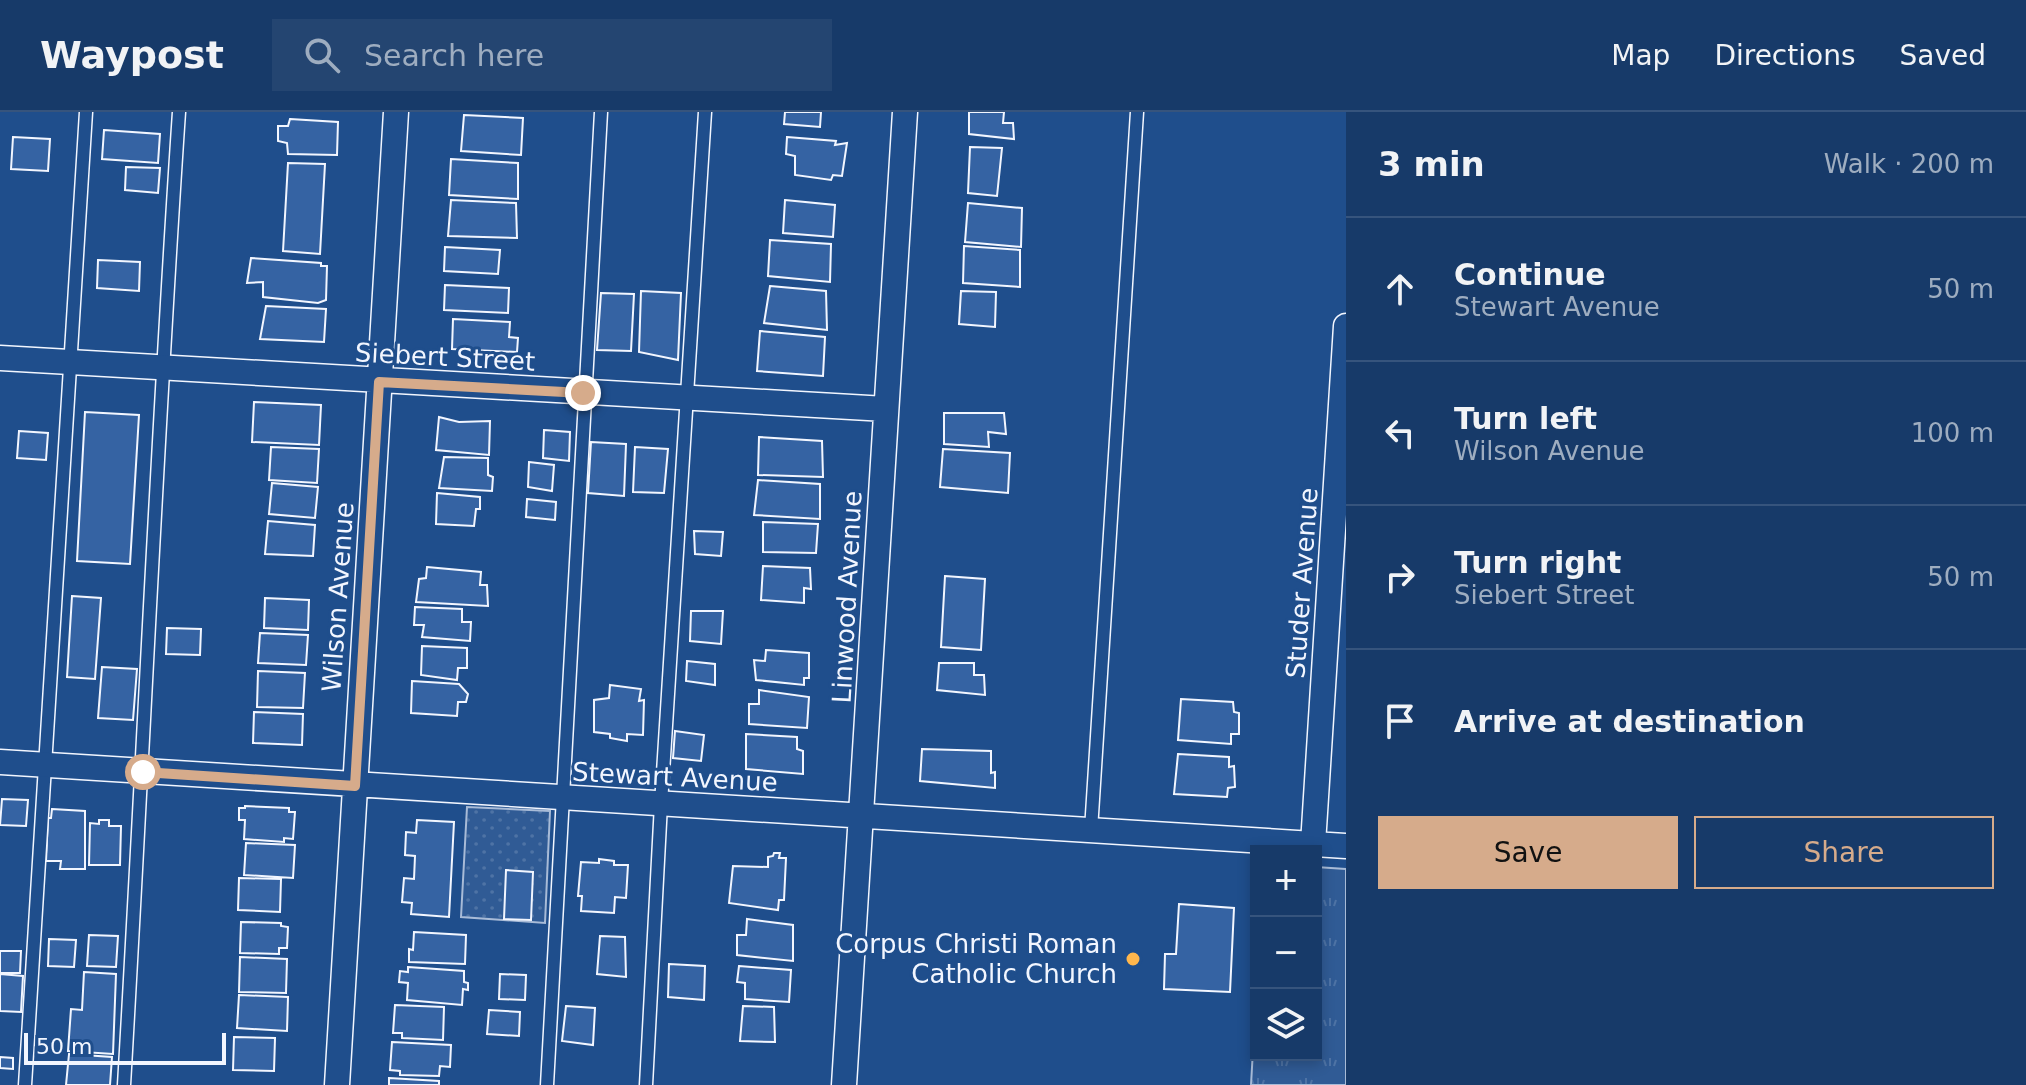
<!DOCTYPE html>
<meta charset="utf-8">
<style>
:root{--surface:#173a69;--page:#244571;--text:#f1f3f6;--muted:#9eadc0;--line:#36547d;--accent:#d6ab8b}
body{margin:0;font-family:"DejaVu Sans",sans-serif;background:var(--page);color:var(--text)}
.controls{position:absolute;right:24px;bottom:24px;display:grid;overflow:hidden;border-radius:0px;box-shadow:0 4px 12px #0003}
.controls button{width:72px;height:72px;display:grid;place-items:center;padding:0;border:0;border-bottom:2px solid var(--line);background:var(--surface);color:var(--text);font:40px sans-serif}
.scale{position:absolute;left:24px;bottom:20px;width:202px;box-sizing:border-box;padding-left:8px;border:4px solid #f2f6ff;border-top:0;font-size:22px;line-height:28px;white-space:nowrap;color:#f2f6ff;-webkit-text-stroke:6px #1f4e8c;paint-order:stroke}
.stop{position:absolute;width:24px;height:24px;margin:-18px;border:6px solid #d6ab8b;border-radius:50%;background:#fff}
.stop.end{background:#d6ab8b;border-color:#fff;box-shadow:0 2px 8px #0008}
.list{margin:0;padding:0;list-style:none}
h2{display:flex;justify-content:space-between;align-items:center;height:104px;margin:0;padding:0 32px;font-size:34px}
h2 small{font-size:26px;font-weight:400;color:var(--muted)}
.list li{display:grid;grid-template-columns:52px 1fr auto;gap:24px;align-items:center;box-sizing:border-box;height:144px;padding:0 32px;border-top:2px solid var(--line)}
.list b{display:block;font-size:30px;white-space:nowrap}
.list p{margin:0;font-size:26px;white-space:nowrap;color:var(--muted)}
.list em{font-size:26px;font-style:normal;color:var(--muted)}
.actions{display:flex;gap:16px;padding:24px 32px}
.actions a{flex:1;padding:18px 0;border:2px solid var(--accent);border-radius:0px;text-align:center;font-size:28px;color:var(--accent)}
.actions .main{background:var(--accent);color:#111}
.icon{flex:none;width:44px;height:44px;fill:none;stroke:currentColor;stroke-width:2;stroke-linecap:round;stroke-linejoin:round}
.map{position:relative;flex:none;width:1346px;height:973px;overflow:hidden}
header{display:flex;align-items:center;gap:48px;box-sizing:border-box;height:112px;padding:0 40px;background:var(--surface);border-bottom:2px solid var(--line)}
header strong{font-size:38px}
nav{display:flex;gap:44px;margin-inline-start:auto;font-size:28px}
.search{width:560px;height:72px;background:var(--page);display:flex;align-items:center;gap:20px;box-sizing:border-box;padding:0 28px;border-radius:0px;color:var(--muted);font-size:30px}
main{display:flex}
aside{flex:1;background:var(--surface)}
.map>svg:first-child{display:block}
.grass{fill:url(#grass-dots);stroke:#a8bbd7;stroke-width:2}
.park{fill:url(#park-tufts);stroke:#a8bbd7;stroke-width:2}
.building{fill:#3563a3;stroke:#f2f6ff;stroke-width:2}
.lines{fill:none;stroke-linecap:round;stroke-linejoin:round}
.lane-casing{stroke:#f2f6ff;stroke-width:15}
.street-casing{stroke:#f2f6ff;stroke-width:27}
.lane{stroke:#1f4e8c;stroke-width:12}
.street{stroke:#1f4e8c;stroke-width:24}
.route{stroke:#d6ab8b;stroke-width:10}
.poi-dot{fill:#ffb74d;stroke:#1f4e8c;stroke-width:3}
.labels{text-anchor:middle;stroke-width:6;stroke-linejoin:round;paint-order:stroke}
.street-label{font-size:26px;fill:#f2f6ff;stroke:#1f4e8c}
.poi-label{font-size:26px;fill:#f2f6ff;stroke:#1f4e8c;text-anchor:end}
</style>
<header>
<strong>Waypost</strong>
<div class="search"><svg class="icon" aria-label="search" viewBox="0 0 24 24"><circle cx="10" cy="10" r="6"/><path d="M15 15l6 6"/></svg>Search here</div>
<nav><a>Map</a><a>Directions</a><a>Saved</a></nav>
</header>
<main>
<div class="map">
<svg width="1346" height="973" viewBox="0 0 1346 973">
<defs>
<pattern id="grass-dots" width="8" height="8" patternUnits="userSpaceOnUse" patternTransform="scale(2)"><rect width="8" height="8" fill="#305b95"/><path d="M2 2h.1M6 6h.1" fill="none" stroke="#4e73a5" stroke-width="1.8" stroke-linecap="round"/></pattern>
<pattern id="park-tufts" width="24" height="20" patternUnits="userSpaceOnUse" patternTransform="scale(2)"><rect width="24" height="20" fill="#305b95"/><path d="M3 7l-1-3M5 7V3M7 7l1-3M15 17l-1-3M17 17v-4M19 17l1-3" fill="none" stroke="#4e73a5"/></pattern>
</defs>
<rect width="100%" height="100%" fill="#1f4e8c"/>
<!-- grass -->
<path class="grass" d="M 467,695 L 550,699 L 545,811 L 461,805 Z"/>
<!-- park -->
<path class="park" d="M 1316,755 L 1346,757 L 1346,973 L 1251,973 L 1256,884 L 1256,943 L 1316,943 Z"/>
<!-- building -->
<path class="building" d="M 785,0 L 821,0 L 820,15 L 784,12 Z
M 969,0 L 1004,0 L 1003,11 L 1013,11 L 1014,27 L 969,22 Z
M 464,3 L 523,6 L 521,43 L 461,39 Z
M 290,7 L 338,10 L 337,43 L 288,42 L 287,31 L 278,29 L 278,14 L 288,14 Z
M 104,18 L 160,22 L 158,51 L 102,47 Z
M 13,25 L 50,27 L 48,59 L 11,57 Z
M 787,25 L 836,29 L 835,33 L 847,31 L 842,64 L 833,63 L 831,68 L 795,63 L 795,44 L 786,42 Z
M 970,35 L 1002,36 L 997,84 L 968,81 Z
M 451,47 L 518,51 L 518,87 L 449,83 Z
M 288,51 L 325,52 L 320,142 L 283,139 Z
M 126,55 L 160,56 L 158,81 L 125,78 Z
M 451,88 L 516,91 L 517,126 L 448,124 Z
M 785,88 L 835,93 L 833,125 L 783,121 Z
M 968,91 L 1022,96 L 1021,135 L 965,130 Z
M 770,128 L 831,132 L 830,170 L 768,164 Z
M 964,134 L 1020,138 L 1020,175 L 963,171 Z
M 445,135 L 500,138 L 498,162 L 444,159 Z
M 251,146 L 321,151 L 321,154 L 327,154 L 326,188 L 318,191 L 263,185 L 263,170 L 247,171 Z
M 98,148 L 140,150 L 139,179 L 97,176 Z
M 445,173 L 509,176 L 508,201 L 444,198 Z
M 770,174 L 826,179 L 827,218 L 764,211 Z
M 641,179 L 681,181 L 678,248 L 639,240 Z
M 961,179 L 996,180 L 995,215 L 959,212 Z
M 601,181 L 634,182 L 631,239 L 597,238 Z
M 266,194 L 326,197 L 324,230 L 260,227 Z
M 453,207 L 510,210 L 509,225 L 518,226 L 517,240 L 452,237 Z
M 760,219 L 825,225 L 823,264 L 757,259 Z
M 254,290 L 321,293 L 319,333 L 252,330 Z
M 85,300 L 139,303 L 130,452 L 77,449 Z
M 944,301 L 1004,301 L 1006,322 L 988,320 L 989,335 L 944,332 Z
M 439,305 L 459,310 L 490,309 L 489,343 L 436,338 Z
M 544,318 L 570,320 L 569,349 L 543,346 Z
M 19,319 L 48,321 L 46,348 L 17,346 Z
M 759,325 L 822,329 L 823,365 L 758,363 Z
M 591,330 L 626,332 L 624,384 L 588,381 Z
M 271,335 L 319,337 L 317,371 L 269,368 Z
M 635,335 L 668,337 L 664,381 L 633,380 Z
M 943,337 L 1010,341 L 1008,381 L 940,375 Z
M 444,345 L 488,346 L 488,363 L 493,365 L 492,379 L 439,376 Z
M 529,350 L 554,353 L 552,379 L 528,375 Z
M 758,368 L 820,372 L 820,407 L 754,403 Z
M 272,371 L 318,375 L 315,406 L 269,402 Z
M 437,381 L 480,385 L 480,397 L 476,397 L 474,414 L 436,412 Z
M 527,387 L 556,390 L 555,408 L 526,405 Z
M 268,409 L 315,413 L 313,444 L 265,442 Z
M 763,410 L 818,412 L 816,441 L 763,440 Z
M 694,419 L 723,420 L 721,444 L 695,442 Z
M 763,454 L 810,456 L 811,477 L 804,476 L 804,491 L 761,488 Z
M 427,455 L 481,460 L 480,473 L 487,473 L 488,494 L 416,490 L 419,467 L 426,466 Z
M 945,464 L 985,467 L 981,538 L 941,535 Z
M 72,484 L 101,486 L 95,567 L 67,565 Z
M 265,486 L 309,488 L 308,518 L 264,516 Z
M 415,495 L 462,497 L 462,510 L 471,510 L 470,529 L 422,525 L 424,513 L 414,513 Z
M 691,499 L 723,499 L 721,532 L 690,529 Z
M 167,516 L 201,517 L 200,543 L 166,542 Z
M 260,521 L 308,523 L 306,553 L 258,551 Z
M 422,534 L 467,536 L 467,556 L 458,556 L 457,568 L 421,563 Z
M 766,538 L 809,541 L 809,566 L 804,566 L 804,573 L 756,568 L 754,548 L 765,549 Z
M 687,549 L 715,552 L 715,573 L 686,569 Z
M 939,551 L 974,551 L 974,563 L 984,563 L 985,583 L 937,578 Z
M 102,555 L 137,557 L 133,608 L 98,606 Z
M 258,559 L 305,561 L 303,596 L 257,595 Z
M 412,569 L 459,572 L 468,582 L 466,590 L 458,590 L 457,604 L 411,601 Z
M 610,573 L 641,577 L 639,589 L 644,588 L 643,623 L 627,622 L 627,629 L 610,626 L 610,622 L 594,620 L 594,588 L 609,586 Z
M 759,578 L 809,585 L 807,616 L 749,612 L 749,592 L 759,592 Z
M 1181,587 L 1233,590 L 1234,600 L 1239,601 L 1239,622 L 1231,622 L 1231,632 L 1178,628 Z
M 254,600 L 303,602 L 302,633 L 253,631 Z
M 675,619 L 704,623 L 701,649 L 673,646 Z
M 746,622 L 797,625 L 797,637 L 803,639 L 803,662 L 746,657 Z
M 922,637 L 991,639 L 991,661 L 995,660 L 995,676 L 920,669 Z
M 1178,642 L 1229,645 L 1229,655 L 1234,654 L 1235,675 L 1228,676 L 1227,685 L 1174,682 Z
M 2,687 L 28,688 L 26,714 L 0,713 Z
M 245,694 L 289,696 L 289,700 L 295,700 L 293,727 L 284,726 L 284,730 L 244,727 L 245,708 L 239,708 L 239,696 L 245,696 Z
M 52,697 L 85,699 L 85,757 L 60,757 L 61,749 L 46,749 L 48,706 L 51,706 Z
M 99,708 L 109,708 L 109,714 L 121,714 L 120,753 L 89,753 L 90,711 L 99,712 Z
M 417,708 L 454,710 L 449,805 L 411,802 L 412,791 L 402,790 L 404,766 L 414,767 L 415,744 L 405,743 L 406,720 L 416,721 Z
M 246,731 L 295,733 L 293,766 L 244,763 Z
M 774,741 L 780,741 L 779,746 L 786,746 L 784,788 L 779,788 L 778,798 L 729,791 L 733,754 L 768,755 L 768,745 L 773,744 Z
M 599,747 L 614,749 L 614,753 L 628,753 L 626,786 L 615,785 L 614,801 L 581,799 L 582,784 L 578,784 L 581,750 L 599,751 Z
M 506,758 L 533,760 L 531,808 L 504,807 Z
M 239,766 L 281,767 L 280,800 L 238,798 Z
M 1179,792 L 1234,796 L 1230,880 L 1164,877 L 1165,842 L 1176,842 Z
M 747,807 L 793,813 L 793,849 L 737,843 L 737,823 L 746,823 Z
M 241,810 L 281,811 L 281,814 L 288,815 L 287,836 L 279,836 L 279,842 L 240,841 Z
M 414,820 L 466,823 L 465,852 L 409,850 L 409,837 L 413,838 Z
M 89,823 L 118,824 L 116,855 L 87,854 Z
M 600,824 L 625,825 L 626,865 L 597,862 Z
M 49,827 L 76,828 L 74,855 L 48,854 Z
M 0,839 L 21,839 L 20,861 L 0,861 Z
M 240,845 L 287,847 L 286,881 L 239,880 Z
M 669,852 L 705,854 L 704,888 L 668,885 Z
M 739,854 L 791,858 L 789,890 L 745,887 L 745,871 L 737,870 Z
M 408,855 L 464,859 L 464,870 L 468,871 L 468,878 L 463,877 L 462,893 L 407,888 L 408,871 L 399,870 L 400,859 L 408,860 Z
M 84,860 L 116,862 L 113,942 L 68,939 L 71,897 L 82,898 Z
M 0,862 L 23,864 L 21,900 L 0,899 Z
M 500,862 L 526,863 L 525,888 L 499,887 Z
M 239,883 L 288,885 L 287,919 L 237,916 Z
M 395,893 L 444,895 L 443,928 L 402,926 L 402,921 L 393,921 Z
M 566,894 L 595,896 L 593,933 L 562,929 Z
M 743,894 L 774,895 L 775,930 L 740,929 Z
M 489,898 L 520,900 L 519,924 L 487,922 Z
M 234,925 L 275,926 L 274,959 L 233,958 Z
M 392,930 L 451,933 L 450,955 L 440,954 L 439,964 L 400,963 L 400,959 L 390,958 Z
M 69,942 L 112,945 L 110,973 L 66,973 Z
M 0,945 L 13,946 L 13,957 L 0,956 Z
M 389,966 L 439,969 L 439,973 L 389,973 Z"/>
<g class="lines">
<!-- lane casing -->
<g class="lane-casing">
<path id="lane" d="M 1091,718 L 1137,0
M 25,973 L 86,0
M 124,973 C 143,649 157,324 179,0
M 547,973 L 601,0
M 646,973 L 661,692 L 705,0"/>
</g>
<!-- street casing -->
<g class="street-casing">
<path id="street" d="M 0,246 L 886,297
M 0,650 L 1346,734
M 1313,732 L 1346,214
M 337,973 L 396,0
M 844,973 L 905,0"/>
</g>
<!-- lane -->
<use href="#lane" class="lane"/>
<!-- street -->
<use href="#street" class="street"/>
</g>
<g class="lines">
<!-- route -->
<path class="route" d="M 143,660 L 355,674 L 379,270 L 583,281"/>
</g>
<!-- markers -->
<circle class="poi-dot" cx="1133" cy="847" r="8"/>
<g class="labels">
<!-- street labels -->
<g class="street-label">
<text transform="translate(445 245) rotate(3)" y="9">Siebert Street</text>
<text transform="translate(1302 471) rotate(-86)" y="9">Studer Avenue</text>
<text transform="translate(338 485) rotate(-86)" y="9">Wilson Avenue</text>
<text transform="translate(847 485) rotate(-87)" y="9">Linwood Avenue</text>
<text transform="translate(675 665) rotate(3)" y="9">Stewart Avenue</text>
</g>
<!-- poi labels -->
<g class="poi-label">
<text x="1117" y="841">Corpus Christi Roman<tspan x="1117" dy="30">Catholic Church</tspan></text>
</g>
</g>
</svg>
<div class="controls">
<button>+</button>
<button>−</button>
<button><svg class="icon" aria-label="layers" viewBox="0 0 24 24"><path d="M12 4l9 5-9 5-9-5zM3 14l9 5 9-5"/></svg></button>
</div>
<div class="scale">50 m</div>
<div class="stop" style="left:143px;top:660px"></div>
<div class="stop end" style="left:583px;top:281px"></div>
</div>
<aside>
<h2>3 min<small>Walk · 200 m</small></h2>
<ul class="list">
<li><svg class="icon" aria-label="ahead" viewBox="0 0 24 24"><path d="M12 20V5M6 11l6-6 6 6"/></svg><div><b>Continue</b><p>Stewart Avenue</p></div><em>50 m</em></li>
<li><svg class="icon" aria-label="left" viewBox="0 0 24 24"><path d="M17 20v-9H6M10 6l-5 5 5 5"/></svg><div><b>Turn left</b><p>Wilson Avenue</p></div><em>100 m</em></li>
<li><svg class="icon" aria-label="right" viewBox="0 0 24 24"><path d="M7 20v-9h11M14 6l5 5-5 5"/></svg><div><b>Turn right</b><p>Siebert Street</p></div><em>50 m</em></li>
<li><svg class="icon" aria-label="arrive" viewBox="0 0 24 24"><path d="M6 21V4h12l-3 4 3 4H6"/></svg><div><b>Arrive at destination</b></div></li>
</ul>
<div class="actions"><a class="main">Save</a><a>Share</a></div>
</aside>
</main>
